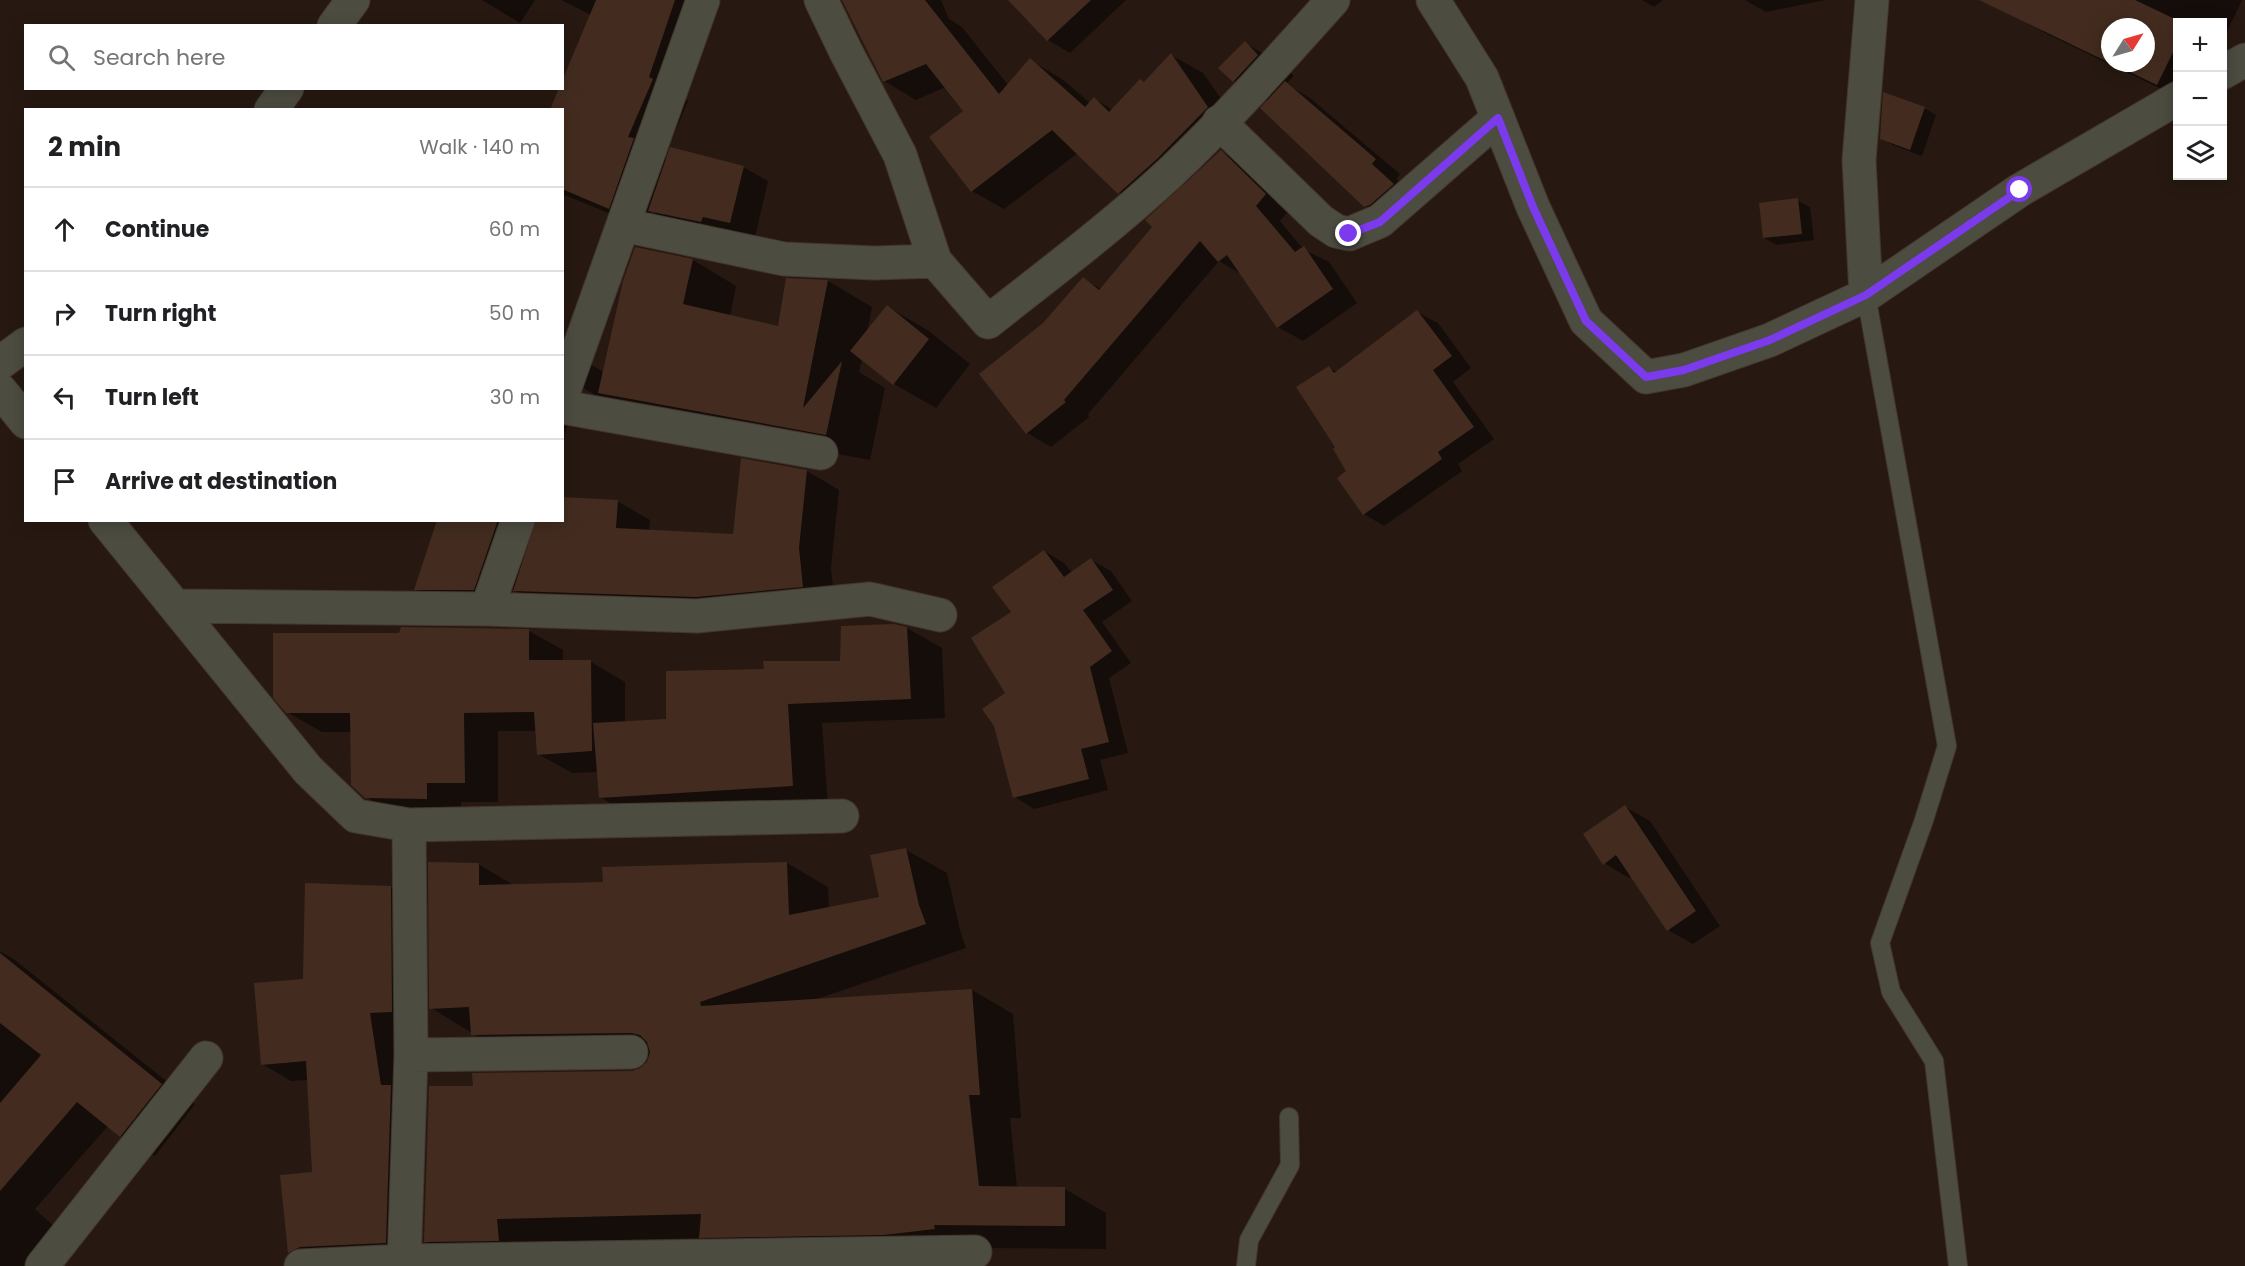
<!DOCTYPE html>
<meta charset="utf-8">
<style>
:root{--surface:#fff;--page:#f6f6f6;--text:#202124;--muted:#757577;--line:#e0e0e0}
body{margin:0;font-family:Poppins,sans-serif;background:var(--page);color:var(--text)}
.controls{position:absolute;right:18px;top:18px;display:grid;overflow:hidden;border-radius:0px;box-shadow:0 3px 15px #0003}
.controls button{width:54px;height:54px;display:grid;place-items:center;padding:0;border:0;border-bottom:2px solid var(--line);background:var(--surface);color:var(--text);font:30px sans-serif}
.compass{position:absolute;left:2101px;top:18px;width:54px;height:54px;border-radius:50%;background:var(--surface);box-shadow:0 3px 15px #0003;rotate:53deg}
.stop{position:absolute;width:18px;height:18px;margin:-14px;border:4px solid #7c3aed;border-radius:50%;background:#fff}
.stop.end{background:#7c3aed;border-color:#fff;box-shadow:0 2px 6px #0008}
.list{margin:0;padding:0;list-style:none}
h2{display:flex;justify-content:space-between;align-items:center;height:78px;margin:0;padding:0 24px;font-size:26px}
h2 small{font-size:20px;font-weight:400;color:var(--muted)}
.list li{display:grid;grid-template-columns:39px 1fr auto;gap:18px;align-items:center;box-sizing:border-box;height:84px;padding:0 24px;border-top:2px solid var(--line)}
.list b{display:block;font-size:22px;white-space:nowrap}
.list em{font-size:20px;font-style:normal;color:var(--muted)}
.icon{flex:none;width:33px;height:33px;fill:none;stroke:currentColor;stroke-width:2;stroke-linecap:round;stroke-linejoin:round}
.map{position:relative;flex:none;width:2245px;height:1266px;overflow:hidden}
.search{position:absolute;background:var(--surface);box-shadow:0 3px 15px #0003;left:24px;top:24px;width:540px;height:66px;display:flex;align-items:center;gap:15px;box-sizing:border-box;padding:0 21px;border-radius:0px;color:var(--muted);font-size:22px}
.panel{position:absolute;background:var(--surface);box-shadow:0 3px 15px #0003;left:24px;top:108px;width:540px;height:414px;border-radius:0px}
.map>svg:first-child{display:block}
.shadow{fill:#0007;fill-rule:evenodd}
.building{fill:#432c1f}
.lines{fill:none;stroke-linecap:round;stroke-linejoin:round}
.lane-casing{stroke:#43362e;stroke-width:20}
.street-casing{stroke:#43362e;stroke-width:35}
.lane{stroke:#4c4c41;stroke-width:18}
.street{stroke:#4c4c41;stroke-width:33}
.route{stroke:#7c3aed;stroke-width:8}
</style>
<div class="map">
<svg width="2245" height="1266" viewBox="0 0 2245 1266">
<rect width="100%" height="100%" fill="#271911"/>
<!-- shadow -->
<path class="shadow" d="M 482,0 L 535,0 L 520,23 Z
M 561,0 L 718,0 L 684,99 L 688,101 L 664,158 L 743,167 L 768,181 L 755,237 L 727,230 L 726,236 L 674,225 L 651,211 L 645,228 L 562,194 L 562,88 L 591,15 Z
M 843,0 L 941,0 L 949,19 L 962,27 L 1008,85 L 1030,60 L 1062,79 L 1090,103 L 1095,99 L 1113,110 L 1145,83 L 1171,55 L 1203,73 L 1240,126 L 1192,174 L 1194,176 L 1221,151 L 1245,166 L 1290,209 L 1280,221 L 1303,249 L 1329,262 L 1357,303 L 1303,341 L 1278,327 L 1241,274 L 1219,261 L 1088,414 L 1089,417 L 1051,447 L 1027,433 L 1044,324 L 1083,279 L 1101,289 L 1154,227 L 1185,185 L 1183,183 L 1151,211 L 1119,193 L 1078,153 L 1004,209 L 972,191 L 965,111 L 946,87 L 916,100 L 884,81 Z
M 1010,0 L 1126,0 L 1070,53 L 1048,40 Z
M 1642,0 L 1663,0 L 1654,7 Z
M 1745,0 L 1826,0 L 1766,12 Z
M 2020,0 L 2242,0 L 2222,42 L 2222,22 L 2178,22 L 2178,97 L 2049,35 L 2013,15 ZM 2110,27 L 2146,27 L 2146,63 L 2110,63 Z
M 1245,43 L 1281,64 L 1294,76 L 1286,84 L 1310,98 L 1400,174 L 1396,179 L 1417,199 L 1390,220 L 1365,206 L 1269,101 L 1234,81 L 1220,68 Z
M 1924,108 L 1936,115 L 1922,156 L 1893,145 L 1881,138 Z
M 1797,200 L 1810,207 L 1814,240 L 1777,245 L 1764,238 Z
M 693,260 L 736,286 L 730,316 L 780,328 L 788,279 L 828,281 L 872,307 L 867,333 L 888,307 L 929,331 L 970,364 L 936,408 L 894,384 L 862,359 L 859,372 L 885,388 L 870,460 L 630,415 L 583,388 L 562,439 L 562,349 L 604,372 Z
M 1417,312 L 1438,323 L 1471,368 L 1453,382 L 1494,439 L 1458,464 L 1462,471 L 1384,526 L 1364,514 L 1337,448 L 1329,368 L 1337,372 Z
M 807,471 L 839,490 L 831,567 L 835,605 L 547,609 L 512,589 L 506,608 L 447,607 L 416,589 L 438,520 L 562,520 L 617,501 L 650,520 L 649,531 L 735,536 Z
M 1044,551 L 1064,563 L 1072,573 L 1091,560 L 1111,571 L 1132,601 L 1102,622 L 1131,663 L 1109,678 L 1128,753 L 1100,760 L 1108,790 L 1034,809 L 1015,797 L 1007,693 L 1013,612 Z
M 907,628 L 942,648 L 945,718 L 822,723 L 828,806 L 635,818 L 600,797 L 598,772 L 572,773 L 538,754 L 537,731 L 498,731 L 498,802 L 461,802 L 461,818 L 401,817 L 366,797 L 352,732 L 322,732 L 287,712 L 400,635 L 529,631 L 563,650 L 563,662 L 591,662 L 625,682 L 625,723 L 667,720 L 765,671 L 842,662 Z
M 1625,807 L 1650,821 L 1720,926 L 1693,944 L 1668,930 L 1632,876 L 1629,878 L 1604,863 Z
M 906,850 L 947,873 L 960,930 L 966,948 L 817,999 L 972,990 L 1013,1014 L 1021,1118 L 1010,1118 L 1017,1188 L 1065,1189 L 1106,1213 L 1106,1249 L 975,1248 L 742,1261 L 704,1238 L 538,1242 L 466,1265 L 425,1241 L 475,1088 L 632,1072 L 641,1070 L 648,1062 L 650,1057 L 513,1058 L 431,1008 L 478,864 L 515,886 L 604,884 L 787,863 L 828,887 L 829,908 L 881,898 Z
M 390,887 L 420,904 L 415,1259 L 313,1266 L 289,1252 L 281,1177 L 313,1174 L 308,1080 L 291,1081 L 262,1064 L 305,981 Z
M 0,951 L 15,960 L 195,1104 L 155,1156 L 120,1136 L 108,1126 L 35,1209 L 71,1242 L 50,1266 L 0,1266 Z"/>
<!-- building -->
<path class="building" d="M 596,0 L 675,0 L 649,77 L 653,79 L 628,137 L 634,138 L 609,209 L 562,189 L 562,110 L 550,110 L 559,88 L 562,88 L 562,81 Z
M 842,0 L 925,0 L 999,94 L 1030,58 L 1085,107 L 1094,97 L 1109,112 L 1140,79 L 1144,82 L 1171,53 L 1208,107 L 1158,158 L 1118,194 L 1052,130 L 971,192 L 929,137 L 963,111 L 926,64 L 883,82 Z
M 1008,0 L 1091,0 L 1047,41 Z
M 1979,0 L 2135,0 L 2181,22 L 2178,22 L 2178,42 L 2157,85 L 2111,63 L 2146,63 L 2146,27 L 2110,27 L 2110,63 Z
M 1245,41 L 1258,55 L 1233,82 L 1218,68 Z
M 1285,81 L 1376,159 L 1372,164 L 1394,184 L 1370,205 L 1364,207 L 1260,108 Z
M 1883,92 L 1925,107 L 1910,150 L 1880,139 Z
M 670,147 L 744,166 L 730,223 L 703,217 L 701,222 L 648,211 Z
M 1221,150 L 1266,194 L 1256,206 L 1295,252 L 1304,246 L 1333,289 L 1277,328 L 1227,255 L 1218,262 L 1200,241 L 1064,400 L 1066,402 L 1026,434 L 979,374 L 1043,323 L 1083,277 L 1099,290 L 1152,227 L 1145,220 Z
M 1798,198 L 1802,234 L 1763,238 L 1759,203 Z
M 635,247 L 693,259 L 683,304 L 778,326 L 786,278 L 828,280 L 803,408 L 842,361 L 826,435 L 598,393 L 623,281 Z
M 887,305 L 929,339 L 893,385 L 850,351 Z
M 1417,310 L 1452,356 L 1433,370 L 1474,427 L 1438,452 L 1442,459 L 1363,515 L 1337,478 L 1346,471 L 1333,449 L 1335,447 L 1296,387 L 1329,366 L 1334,373 Z
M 741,458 L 807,470 L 799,548 L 803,587 L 696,597 L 513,591 L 536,520 L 562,520 L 562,497 L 618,500 L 616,528 L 733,534 Z
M 437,520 L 498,520 L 474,590 L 414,590 Z
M 1044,550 L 1064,577 L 1091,558 L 1113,590 L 1083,610 L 1112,651 L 1090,667 L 1109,742 L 1081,749 L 1089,779 L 1013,798 L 994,726 L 982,709 L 1005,693 L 971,638 L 1011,612 L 992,587 Z
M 894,624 L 907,627 L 911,699 L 788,704 L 793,786 L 599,798 L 593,723 L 666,719 L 666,671 L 764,669 L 763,661 L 840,661 L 841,626 Z
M 401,627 L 529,629 L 529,660 L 591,660 L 592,751 L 537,755 L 534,712 L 464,713 L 465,783 L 427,783 L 427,799 L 365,798 L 351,785 L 350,713 L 286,713 L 273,698 L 273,633 L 399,633 Z
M 1625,805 L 1696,911 L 1667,931 L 1616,855 L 1603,865 L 1583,834 Z
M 906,848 L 919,905 L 926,924 L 700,1002 L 701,1006 L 972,989 L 980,1095 L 969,1095 L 979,1186 L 1065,1187 L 1065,1226 L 934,1225 L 935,1229 L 884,1235 L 699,1238 L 701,1214 L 497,1219 L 499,1241 L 424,1242 L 429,1086 L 473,1086 L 472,1073 L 632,1071 L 640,1068 L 647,1062 L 650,1052 L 647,1042 L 640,1035 L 631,1033 L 471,1035 L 469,1007 L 429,1009 L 428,862 L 479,863 L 479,885 L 603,882 L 602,867 L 787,862 L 789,915 L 879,897 L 870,855 Z
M 305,883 L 391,886 L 392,1012 L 370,1013 L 381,1085 L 391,1085 L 386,1243 L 300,1247 L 288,1253 L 280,1175 L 312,1172 L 306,1061 L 261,1065 L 254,983 L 303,979 Z
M 0,953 L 162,1084 L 120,1137 L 77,1102 L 0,1191 L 0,1103 L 41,1055 L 0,1023 Z"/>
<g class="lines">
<!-- lane casing -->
<g class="lane-casing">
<path id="lane" d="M 1866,295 L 1947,746 L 1924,820 L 1880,943 L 1891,992 L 1934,1061 L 1958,1266
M 1246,1266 L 1249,1240 L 1290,1165 L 1289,1117"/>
</g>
<!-- street casing -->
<g class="street-casing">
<path id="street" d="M 821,0 L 846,52 L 900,155 L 935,261 L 988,322 C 1050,273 1113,226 1171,172 C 1228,118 1281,58 1333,0
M 1433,0 L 1482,78 L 1533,207 L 1586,321 L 1646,377 L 1684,370 L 1770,340 L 1866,295 L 2020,190 L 2178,98
M 334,26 L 353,0
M 2222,73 L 2245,60
M 271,110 L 287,88
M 1219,122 L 1321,221 L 1336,231 L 1349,234 L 1380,221 L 1498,118
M 623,225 L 784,259 L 874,263 L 935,261
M 1866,295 L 1859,160 L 1872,0
M 0,363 L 26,344
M 0,390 L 26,422
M 562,396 L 703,0
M 562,407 L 821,453
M 105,520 L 308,770 L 356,816 L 409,825 L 842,816
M 176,606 L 487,609 L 697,616 L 870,599 L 940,615
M 487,609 L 518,520
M 411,1055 L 631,1052
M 42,1266 L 206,1058
M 301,1266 L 404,1261 L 975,1252
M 404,1266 L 411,1055 L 409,825"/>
</g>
<!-- lane -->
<use href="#lane" class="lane"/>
<!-- street -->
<use href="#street" class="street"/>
</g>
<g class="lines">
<!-- route -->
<path class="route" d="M 1349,234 L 1380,222 L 1498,118 L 1533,207 L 1586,321 L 1646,377 L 1684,370 L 1770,340 L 1866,295 L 2020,190"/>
</g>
</svg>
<div class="controls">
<button>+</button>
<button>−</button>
<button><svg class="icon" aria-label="layers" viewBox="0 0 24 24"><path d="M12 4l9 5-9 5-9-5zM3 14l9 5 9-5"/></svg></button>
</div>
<svg class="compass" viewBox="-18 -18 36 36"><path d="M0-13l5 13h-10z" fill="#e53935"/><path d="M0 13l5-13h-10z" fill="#757577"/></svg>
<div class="stop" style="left:2020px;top:190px"></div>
<div class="stop end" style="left:1349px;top:234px"></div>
<div class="search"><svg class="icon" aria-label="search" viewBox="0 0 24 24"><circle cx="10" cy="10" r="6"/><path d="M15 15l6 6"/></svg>Search here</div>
<section class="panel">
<h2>2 min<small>Walk · 140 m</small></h2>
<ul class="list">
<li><svg class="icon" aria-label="ahead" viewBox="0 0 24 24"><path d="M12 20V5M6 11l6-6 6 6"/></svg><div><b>Continue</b></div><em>60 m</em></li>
<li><svg class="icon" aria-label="right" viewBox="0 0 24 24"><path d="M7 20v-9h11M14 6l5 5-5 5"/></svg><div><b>Turn right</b></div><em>50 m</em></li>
<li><svg class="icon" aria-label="left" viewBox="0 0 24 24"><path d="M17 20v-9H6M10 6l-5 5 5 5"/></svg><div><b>Turn left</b></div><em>30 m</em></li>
<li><svg class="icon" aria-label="arrive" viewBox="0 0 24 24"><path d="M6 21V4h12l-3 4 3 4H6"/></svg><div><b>Arrive at destination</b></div></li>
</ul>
</section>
</div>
